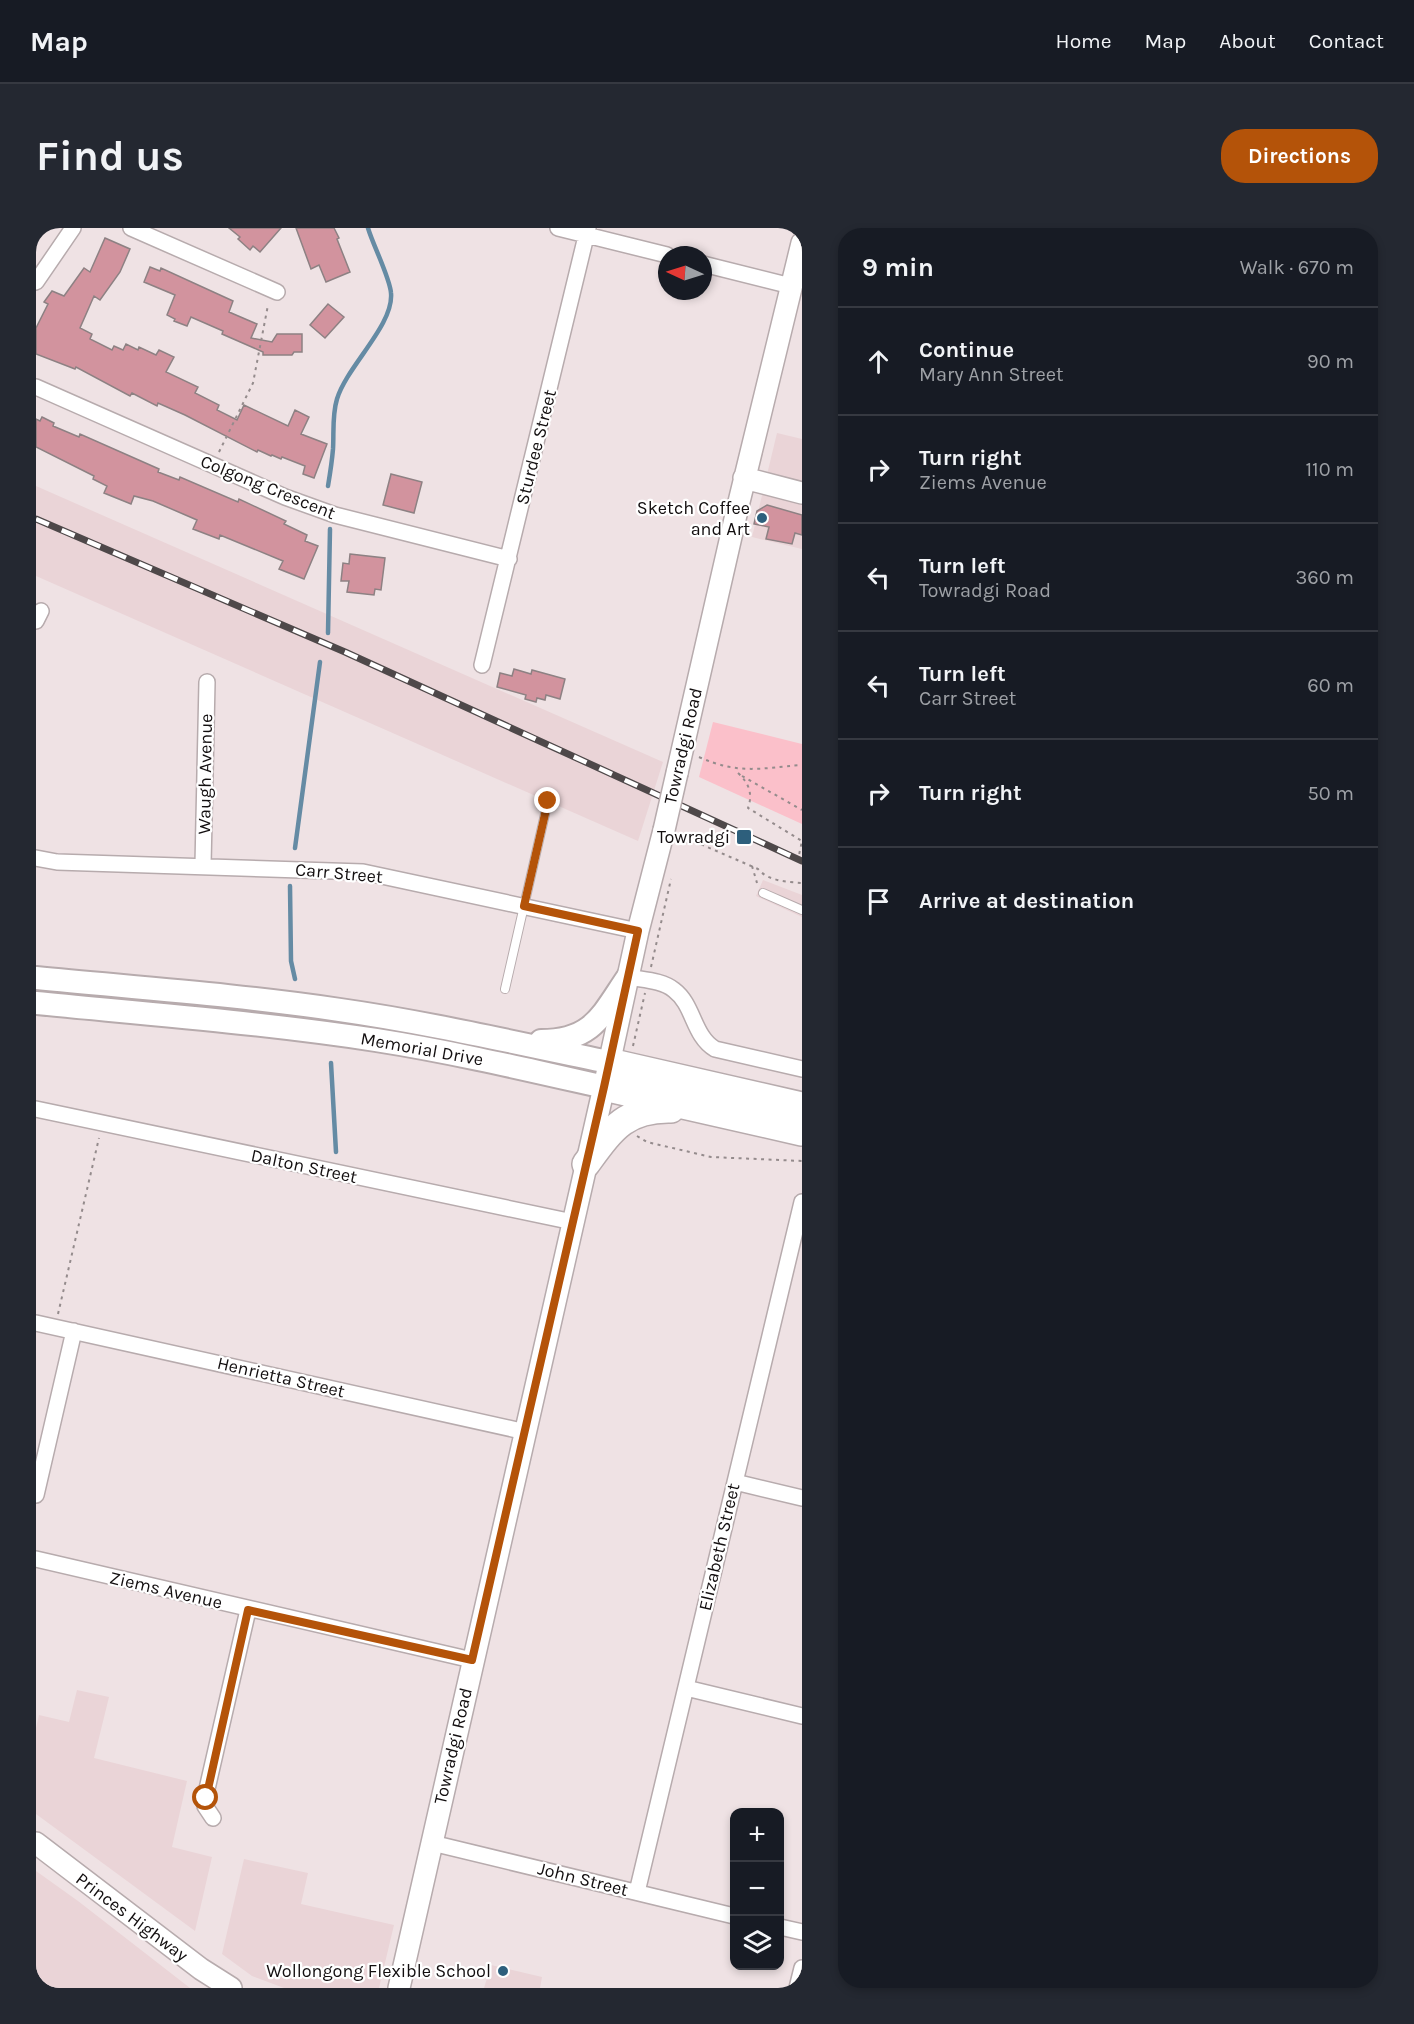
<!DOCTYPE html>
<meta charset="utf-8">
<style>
:root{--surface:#171b24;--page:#242831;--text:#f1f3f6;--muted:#9ea1a6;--line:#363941;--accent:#b45309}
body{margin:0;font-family:Karla,sans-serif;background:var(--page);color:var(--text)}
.controls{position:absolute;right:18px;bottom:18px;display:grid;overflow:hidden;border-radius:12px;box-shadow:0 3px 9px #0003}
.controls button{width:54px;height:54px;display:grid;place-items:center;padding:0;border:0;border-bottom:2px solid var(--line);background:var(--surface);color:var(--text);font:30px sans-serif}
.compass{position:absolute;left:622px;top:18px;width:54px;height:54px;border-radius:50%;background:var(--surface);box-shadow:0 3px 9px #0003;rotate:274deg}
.stop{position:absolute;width:18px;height:18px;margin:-14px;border:4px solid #b45309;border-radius:50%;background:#fff}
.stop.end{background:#b45309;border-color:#fff;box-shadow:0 2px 6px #0008}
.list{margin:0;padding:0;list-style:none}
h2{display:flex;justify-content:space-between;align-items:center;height:78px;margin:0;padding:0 24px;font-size:26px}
h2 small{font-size:20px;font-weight:400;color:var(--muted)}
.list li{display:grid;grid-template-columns:39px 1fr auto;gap:18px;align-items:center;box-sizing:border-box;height:108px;padding:0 24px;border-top:2px solid var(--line)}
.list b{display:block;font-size:22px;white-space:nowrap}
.list p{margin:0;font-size:20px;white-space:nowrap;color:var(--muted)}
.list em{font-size:20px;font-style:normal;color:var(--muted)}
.icon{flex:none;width:33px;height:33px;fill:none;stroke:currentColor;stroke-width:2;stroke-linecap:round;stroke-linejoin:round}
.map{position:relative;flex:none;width:766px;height:1760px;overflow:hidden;border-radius:24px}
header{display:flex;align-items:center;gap:36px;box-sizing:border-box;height:84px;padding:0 30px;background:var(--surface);border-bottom:2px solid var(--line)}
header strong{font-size:28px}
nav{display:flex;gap:33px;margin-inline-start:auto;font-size:21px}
.intro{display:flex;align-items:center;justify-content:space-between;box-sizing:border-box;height:144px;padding:0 36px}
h1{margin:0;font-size:42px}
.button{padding:15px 27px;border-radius:24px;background:var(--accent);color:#fff;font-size:21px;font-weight:700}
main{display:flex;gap:36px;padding:0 36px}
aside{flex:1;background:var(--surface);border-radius:24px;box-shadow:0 3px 9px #0003}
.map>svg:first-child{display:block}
.built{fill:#ead4d7}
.green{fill:#fbc0ca}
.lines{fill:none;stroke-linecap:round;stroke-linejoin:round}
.stream{stroke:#658ba4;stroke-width:4.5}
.building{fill:#d2939e;stroke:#8d8183;stroke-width:1.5}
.service-casing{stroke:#b7abad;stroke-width:10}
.minor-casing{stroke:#b7abad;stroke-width:18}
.secondary-casing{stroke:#b7abad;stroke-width:24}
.primary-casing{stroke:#b7abad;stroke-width:26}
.motorway-casing{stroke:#b7abad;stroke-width:30}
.path{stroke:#948b8c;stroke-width:2;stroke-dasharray:3 4.5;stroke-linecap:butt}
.service{stroke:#fff;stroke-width:8}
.minor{stroke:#fff;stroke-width:15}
.secondary{stroke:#fff;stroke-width:21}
.primary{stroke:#fff;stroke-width:22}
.motorway{stroke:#fff;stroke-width:27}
.rail-casing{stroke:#4e4849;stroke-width:7}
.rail{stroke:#fff;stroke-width:4.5;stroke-dasharray:14;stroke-linecap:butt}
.secondary-bridge-casing{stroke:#b7abad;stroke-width:24;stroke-linecap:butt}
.secondary-bridge{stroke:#fff;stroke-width:21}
.route{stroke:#b45309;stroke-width:8}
.poi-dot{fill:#2d5f7c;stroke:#fff;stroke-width:2}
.labels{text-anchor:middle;stroke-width:4.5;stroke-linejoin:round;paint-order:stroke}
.street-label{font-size:18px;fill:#120e0f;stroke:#fff}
.poi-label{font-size:18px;fill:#120e0f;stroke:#fff;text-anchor:end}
</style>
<header>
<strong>Map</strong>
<nav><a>Home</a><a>Map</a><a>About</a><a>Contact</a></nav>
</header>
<div class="intro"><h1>Find us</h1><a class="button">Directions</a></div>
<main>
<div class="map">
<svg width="766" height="1760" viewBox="0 0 766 1760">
<rect width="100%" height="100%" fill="#efe2e4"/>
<!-- built -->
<path class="built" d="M 741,205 L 766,211 L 766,321 L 716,309 Z
M 0,258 L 627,534 L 602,613 L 0,348 Z
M 727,652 L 766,667 L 766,689 L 720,668 Z
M 41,1462 L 73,1469 L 58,1530 L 151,1553 L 136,1619 L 176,1629 L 159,1703 L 0,1586 L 0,1500 L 3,1487 L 33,1494 Z
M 208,1631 L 272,1645 L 265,1676 L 358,1697 L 343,1760 L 248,1760 L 216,1748 L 186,1726 Z
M 0,1643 L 42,1673 L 154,1760 L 0,1760 Z
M 455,1737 L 506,1749 L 504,1760 L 448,1760 Z"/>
<!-- green -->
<path class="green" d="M 677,494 L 766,516 L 766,596 L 663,549 Z"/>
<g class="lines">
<!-- stream -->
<path class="stream" d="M 292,258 C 294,246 296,233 297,221 C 298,204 296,187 301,171 C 311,138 358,97 355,65 C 354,50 337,17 332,0
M 292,405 L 294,301
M 259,620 L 284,434
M 254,658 L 255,733 L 259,751
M 295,835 L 300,924"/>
</g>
<!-- building -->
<path class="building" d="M 193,0 L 245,0 L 224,24 L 217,18 L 214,22 L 202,11 L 204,9 Z
M 260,0 L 298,0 L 303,10 L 301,11 L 314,44 L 290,54 L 283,37 L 275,41 Z
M 69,10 L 94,21 L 84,44 L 64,72 L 58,68 L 44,100 L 56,106 L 54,111 L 76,122 L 78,118 L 87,122 L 90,116 L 102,122 L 103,119 L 120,127 L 123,122 L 138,129 L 130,144 L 162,159 L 159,165 L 183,177 L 181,182 L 201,192 L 208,177 L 252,198 L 259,182 L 273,189 L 265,206 L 291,216 L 278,250 L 267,246 L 269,238 L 246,229 L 245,231 L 236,227 L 235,228 L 222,222 L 221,224 L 149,187 L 122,175 L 121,178 L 96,165 L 94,168 L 40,139 L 39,141 L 0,126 L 0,100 L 12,76 L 8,74 L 16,63 L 28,68 L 48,40 L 54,44 Z
M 114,39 L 124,43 L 125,40 L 197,73 L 193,84 L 221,96 L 215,110 L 236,114 L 241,106 L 266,106 L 266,124 L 258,124 L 256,127 L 227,127 L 227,124 L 186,106 L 187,103 L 155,89 L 151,98 L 138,93 L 139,91 L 131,87 L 139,67 L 108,54 Z
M 292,76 L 308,89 L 289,110 L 274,97 Z
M 6,189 L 18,195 L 17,198 L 43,209 L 44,206 L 123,241 L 122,244 L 143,252 L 144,249 L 202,274 L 203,271 L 250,293 L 248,296 L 271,307 L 269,313 L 282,318 L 268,351 L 243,341 L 247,333 L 184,307 L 183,311 L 157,301 L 161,292 L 117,273 L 98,268 L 95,276 L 68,265 L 71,258 L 57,251 L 58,248 L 0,219 L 0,191 L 4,193 Z
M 355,246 L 386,254 L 378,285 L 347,277 Z
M 731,277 L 766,287 L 766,307 L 759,305 L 756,316 L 730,311 L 733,299 L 718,296 L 721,283 Z
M 314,326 L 349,330 L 345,362 L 339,361 L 338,367 L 311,364 L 313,353 L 305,353 L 307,335 L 313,336 Z
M 478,441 L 495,446 L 496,442 L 529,451 L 524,471 L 510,467 L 509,472 L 501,470 L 500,474 L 489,471 L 490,467 L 461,459 L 464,445 L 476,448 Z"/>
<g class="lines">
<!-- service casing -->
<g class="service-casing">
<path id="service" d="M 727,665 L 766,682
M 469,761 L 512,573"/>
</g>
<!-- minor casing -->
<g class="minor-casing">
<path id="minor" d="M 95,0 L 241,64
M 522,0 L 631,27
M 667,36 L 755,58
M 0,54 L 37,0
M 0,159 L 249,269 L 299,287 L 473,331
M 0,393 L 5,383
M 446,437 L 552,0
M 0,630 L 21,634 L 327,644 L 602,703
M 167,637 L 171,454
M 592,749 C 606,752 626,752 638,762 C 658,777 657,808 679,821 L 766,841
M 0,881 L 537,994
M 0,1095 L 490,1204
M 699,1254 L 766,1270
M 0,1267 L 38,1103
M 0,1331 L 436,1432
M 650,1460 L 766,1488
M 177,1590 L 169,1578 L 171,1561 L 212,1382
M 396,1615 L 698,1688
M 601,1664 L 766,974
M 744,1699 L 766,1704
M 761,1760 L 766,1740"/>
</g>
<!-- secondary casing -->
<g class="secondary-casing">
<path id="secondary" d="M 708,250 L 766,265
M 641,545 L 702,278 L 766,15
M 0,1615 L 165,1741 L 195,1760
M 363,1760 L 568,859 L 602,703 L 628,602"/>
</g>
<!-- primary casing -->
<g class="primary-casing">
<path id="primary" d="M 0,750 C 102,760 203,767 304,782 C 395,795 484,816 573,834
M 0,775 C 113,786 228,795 340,812 C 417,824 493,842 568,859
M 505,813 C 557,813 566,787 592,749"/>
</g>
<!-- motorway casing -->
<g class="motorway-casing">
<path id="motorway" d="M 573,834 L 766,878
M 568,859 L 766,904
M 550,936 C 575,902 589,880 635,881"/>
</g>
<!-- path -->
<path class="path" d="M 183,224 L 217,155 L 232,77
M 663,529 C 703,547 725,540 766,537
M 702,545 C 713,555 717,566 712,580 L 766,613 L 763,627
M 706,548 L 766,582
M 643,614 L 662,615 L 722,641 C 732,653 751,654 766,655
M 716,638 L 721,655
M 615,739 L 635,651
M 597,818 L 609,765
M 601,908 L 611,914 L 675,929 L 766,933
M 22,1086 L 63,910"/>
<!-- service -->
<use href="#service" class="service"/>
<!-- minor -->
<use href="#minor" class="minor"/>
<!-- secondary -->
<use href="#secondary" class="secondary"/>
<!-- primary -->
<use href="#primary" class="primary"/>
<!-- motorway -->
<use href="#motorway" class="motorway"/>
<!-- rail casing -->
<g class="rail-casing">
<path id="rail" d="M 0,291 L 309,424 L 766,633"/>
</g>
<!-- rail -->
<use href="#rail" class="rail"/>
<!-- secondary-bridge casing -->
<g class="secondary-bridge-casing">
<path id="secondary-bridge" d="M 628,602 L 641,545"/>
</g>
<!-- secondary-bridge -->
<use href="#secondary-bridge" class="secondary-bridge"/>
</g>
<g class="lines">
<!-- route -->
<path class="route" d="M 170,1570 L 212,1382 L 436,1432 L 568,859 L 602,703 L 488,678 L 512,573"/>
</g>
<!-- markers -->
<g class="poi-dot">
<circle cx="726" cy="290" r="6"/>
<rect x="700" y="601" width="16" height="16" rx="3"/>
<circle cx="467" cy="1743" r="6"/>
</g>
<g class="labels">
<!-- street labels -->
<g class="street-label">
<text transform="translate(500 219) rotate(-76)" y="6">Sturdee Street</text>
<text transform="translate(232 259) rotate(22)" y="6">Colgong Crescent</text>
<text transform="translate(647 518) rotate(-77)" y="6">Towradgi Road</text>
<text transform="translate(169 546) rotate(-89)" y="6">Waugh Avenue</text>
<text transform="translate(303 645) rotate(5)" y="6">Carr Street</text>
<text transform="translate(386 821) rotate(10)" y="6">Memorial Drive</text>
<text transform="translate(268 938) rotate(12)" y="6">Dalton Street</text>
<text transform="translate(245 1149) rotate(13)" y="6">Henrietta Street</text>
<text transform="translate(683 1319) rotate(-77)" y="6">Elizabeth Street</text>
<text transform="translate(130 1362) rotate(13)" y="6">Ziems Avenue</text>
<text transform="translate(417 1518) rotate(-77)" y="6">Towradgi Road</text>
<text transform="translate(547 1651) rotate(14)" y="6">John Street</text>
<text transform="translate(96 1689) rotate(37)" y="6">Princes Highway</text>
</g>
<!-- poi labels -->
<g class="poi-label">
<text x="714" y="286">Sketch Coffee<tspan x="714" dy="21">and Art</tspan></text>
<text x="694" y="615">Towradgi</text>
<text x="455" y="1749">Wollongong Flexible School</text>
</g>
</g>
</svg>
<div class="controls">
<button>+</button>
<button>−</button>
<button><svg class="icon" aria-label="layers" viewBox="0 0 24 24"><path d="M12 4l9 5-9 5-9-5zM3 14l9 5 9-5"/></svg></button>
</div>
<svg class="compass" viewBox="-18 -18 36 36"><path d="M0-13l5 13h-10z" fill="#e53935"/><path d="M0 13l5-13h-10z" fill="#9ea1a6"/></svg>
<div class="stop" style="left:170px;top:1570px"></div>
<div class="stop end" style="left:512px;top:573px"></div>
</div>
<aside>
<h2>9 min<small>Walk · 670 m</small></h2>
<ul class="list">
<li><svg class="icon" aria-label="ahead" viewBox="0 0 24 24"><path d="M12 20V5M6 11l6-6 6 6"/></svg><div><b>Continue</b><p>Mary Ann Street</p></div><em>90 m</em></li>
<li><svg class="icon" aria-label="right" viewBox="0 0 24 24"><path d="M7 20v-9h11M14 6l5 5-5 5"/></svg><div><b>Turn right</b><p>Ziems Avenue</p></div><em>110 m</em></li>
<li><svg class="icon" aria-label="left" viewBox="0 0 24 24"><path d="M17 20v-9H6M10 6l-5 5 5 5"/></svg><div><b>Turn left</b><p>Towradgi Road</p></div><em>360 m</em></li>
<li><svg class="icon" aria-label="left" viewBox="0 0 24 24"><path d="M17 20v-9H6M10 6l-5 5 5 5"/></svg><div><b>Turn left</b><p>Carr Street</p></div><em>60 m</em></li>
<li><svg class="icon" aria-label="right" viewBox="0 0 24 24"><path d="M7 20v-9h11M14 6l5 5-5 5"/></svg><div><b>Turn right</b></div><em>50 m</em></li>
<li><svg class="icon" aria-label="arrive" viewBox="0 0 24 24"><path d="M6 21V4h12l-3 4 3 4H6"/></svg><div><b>Arrive at destination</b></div></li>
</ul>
</aside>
</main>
